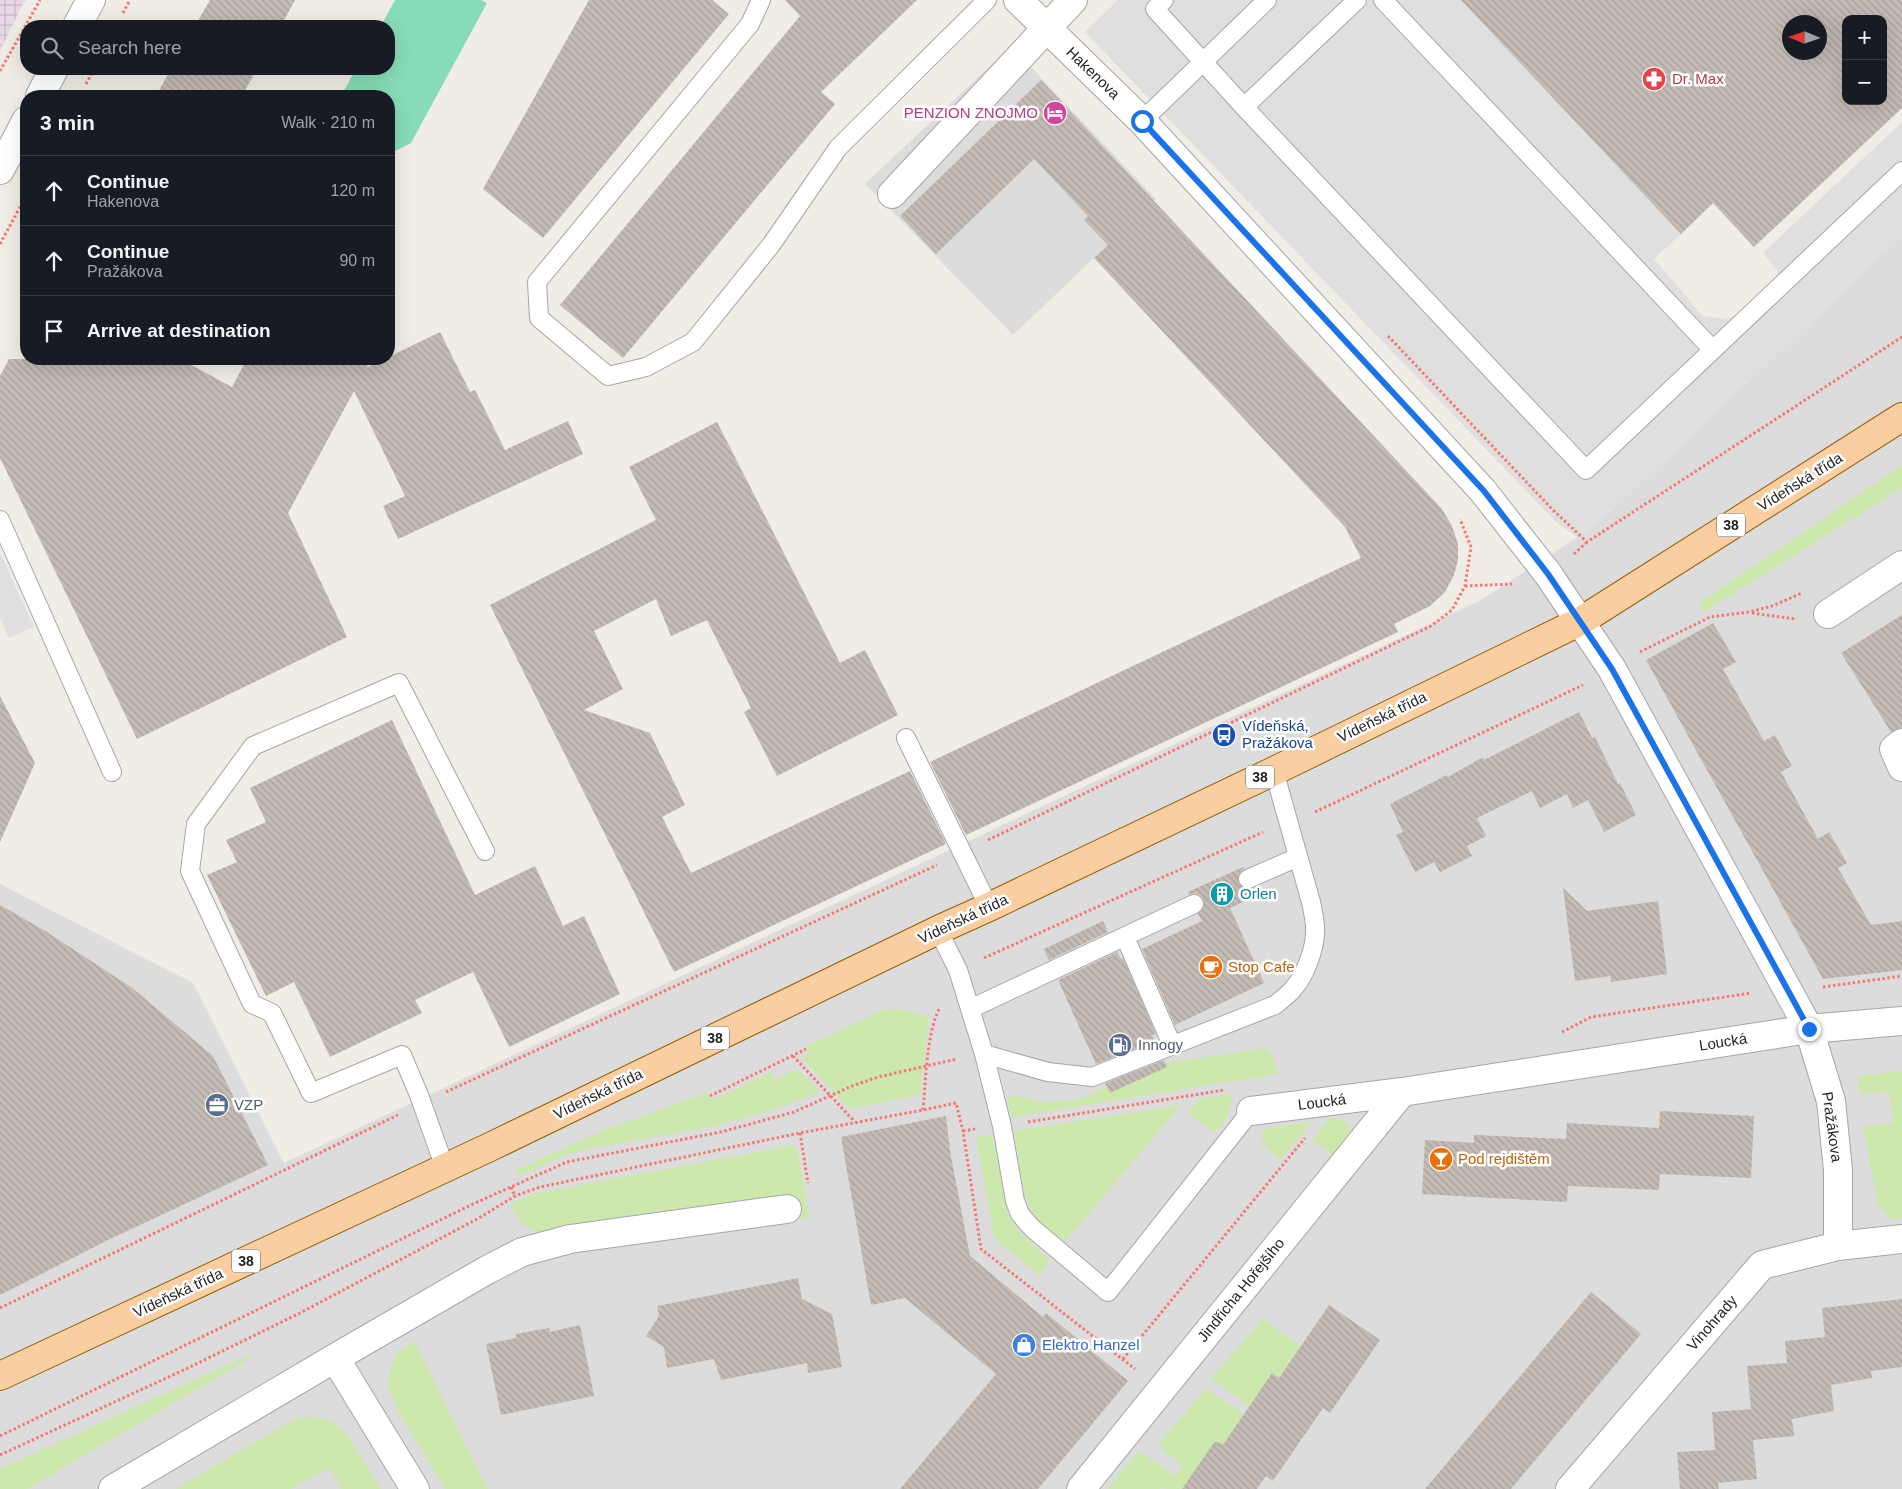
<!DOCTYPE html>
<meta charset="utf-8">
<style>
:root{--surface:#171b24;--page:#20242c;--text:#f1f3f6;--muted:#9ea1a6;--line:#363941}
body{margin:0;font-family:Arial,sans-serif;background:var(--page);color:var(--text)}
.controls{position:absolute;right:15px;top:15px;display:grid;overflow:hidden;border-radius:10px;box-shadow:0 5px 20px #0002}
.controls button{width:45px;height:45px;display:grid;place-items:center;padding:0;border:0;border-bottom:1px solid var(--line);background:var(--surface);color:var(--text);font:25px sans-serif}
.compass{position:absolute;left:1782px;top:15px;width:45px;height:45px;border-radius:50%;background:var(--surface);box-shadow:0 5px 20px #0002;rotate:272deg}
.stop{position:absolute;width:15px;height:15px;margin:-11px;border:4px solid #1a73e8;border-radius:50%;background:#fff}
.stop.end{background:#1a73e8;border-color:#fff;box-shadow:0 1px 5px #0008}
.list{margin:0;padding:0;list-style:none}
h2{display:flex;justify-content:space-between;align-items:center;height:65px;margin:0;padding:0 20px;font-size:21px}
h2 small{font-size:16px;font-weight:400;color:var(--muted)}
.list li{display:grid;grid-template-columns:32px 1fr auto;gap:15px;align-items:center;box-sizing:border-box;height:70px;padding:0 20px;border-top:1px solid var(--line)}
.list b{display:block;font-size:19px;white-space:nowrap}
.list p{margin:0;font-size:16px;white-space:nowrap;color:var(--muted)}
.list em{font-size:16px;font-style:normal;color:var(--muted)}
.icon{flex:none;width:28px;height:28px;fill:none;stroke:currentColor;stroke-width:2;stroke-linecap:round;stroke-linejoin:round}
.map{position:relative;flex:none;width:1902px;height:1489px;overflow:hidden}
.search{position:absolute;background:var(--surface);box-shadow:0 5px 20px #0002;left:20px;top:20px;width:375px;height:55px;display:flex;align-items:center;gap:12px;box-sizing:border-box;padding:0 18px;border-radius:20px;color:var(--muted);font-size:19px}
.panel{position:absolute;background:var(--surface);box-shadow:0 5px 20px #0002;left:20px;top:90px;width:375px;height:275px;border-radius:20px}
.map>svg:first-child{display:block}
.residential{fill:#dddcdc}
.industrial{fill:url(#industrial-grid)}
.grass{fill:#cde8ad}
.pitch{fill:#86dcb6}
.parking{fill:#dfdfdf}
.building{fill:url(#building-back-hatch);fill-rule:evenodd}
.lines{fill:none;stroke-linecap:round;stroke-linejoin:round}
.lane-casing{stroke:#a6a6a6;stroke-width:20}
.street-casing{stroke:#a6a6a6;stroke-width:30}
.primary-casing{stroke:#955e05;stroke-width:30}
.path{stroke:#f67771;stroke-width:3;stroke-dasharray:2.5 2.5;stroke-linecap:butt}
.lane{stroke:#fff;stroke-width:18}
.street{stroke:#fff;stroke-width:28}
.primary{stroke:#f9cea1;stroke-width:28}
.route{stroke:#1a73e8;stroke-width:6}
.labels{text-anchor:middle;stroke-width:5;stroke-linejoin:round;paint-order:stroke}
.shield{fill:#fff;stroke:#626262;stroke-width:1}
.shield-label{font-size:14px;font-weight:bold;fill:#1f1f1f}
.street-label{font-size:15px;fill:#1f1f1f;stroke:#fff}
.health-label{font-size:15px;fill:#be3a42;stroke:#fff;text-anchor:start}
.hotel-label{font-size:15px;fill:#b23c85;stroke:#fff;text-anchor:end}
.transit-label{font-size:15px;fill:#164399;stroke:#fff;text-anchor:start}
.culture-label{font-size:15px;fill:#0d838f;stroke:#fff;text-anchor:start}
.food-label{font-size:15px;fill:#c56008;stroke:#fff;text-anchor:start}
.service-label{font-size:15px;fill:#4e5e75;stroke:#fff;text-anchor:start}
.shop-label{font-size:15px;fill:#366cbe;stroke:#fff;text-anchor:start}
</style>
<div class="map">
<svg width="1902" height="1489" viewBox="0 0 1902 1489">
<defs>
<pattern id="industrial-grid" width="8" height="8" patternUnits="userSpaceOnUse" patternTransform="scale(1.25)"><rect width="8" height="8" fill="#e8d8e6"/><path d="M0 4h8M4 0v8" fill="none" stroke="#c7b9c5"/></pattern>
<pattern id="building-back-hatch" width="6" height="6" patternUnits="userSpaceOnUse" patternTransform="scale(1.25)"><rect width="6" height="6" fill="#c4bbb5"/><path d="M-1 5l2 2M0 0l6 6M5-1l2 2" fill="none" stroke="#a8a09b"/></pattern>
</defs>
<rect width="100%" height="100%" fill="#f0ece6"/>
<!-- residential -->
<path class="residential" d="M 1011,46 L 1156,199 L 1013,335 L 865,184 Z
M 1902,236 L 1902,1489 L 0,1489 L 0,884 L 193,983 L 284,1163 L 1481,600 L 1593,527 Z"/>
<!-- industrial -->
<path class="industrial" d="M 0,0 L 25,0 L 0,51 Z"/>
<!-- grass -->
<path class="grass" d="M 1902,465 L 1902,488 L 1704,612 L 1699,603 Z
M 885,1009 L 906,1010 L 929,1017 L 920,1095 L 849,1109 L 802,1058 L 810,1054 L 805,1047 Z
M 1266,1048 L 1272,1055 L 1278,1074 L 1011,1117 L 1008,1100 L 1010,1097 L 1015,1095 L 1042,1102 L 1077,1100 L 1112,1085 L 1115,1091 L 1149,1076 L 1147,1069 L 1158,1064 Z
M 793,1071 L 799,1071 L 820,1091 L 787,1105 L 711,1127 L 587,1149 L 565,1155 L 519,1176 L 516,1170 L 602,1131 L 708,1092 L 713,1100 L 771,1072 L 775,1080 Z
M 1902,1071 L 1902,1219 L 1892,1220 L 1878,1205 L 1863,1127 L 1893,1123 L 1889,1092 L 1859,1094 L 1858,1076 Z
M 1233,1094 C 1229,1107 1228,1126 1214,1132 L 1188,1113 L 1199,1099 Z
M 1181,1105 L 1065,1242 C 1054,1233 1041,1225 1033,1213 C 1021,1195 1018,1153 1014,1131 Z
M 1335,1118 C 1344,1121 1349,1123 1352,1132 L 1338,1156 L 1331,1154 L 1312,1140 L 1329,1119 Z
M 1312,1122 L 1280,1160 C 1272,1152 1260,1146 1262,1133 L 1267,1128 L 1272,1127 Z
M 992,1135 L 1007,1211 L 1020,1233 L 1051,1261 L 1039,1275 L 994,1238 L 976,1137 Z
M 796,1145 L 810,1218 L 536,1232 L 521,1224 L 510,1204 L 533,1194 Z
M 1263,1319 L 1301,1347 L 1279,1378 L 1250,1407 L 1211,1378 Z
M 414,1340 L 481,1476 L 489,1489 L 445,1489 L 397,1409 L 388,1386 L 390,1369 L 396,1354 Z
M 247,1356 L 249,1359 L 27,1489 L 0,1489 L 0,1469 Z
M 1206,1389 L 1244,1414 L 1223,1445 L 1215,1441 L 1183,1489 L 1166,1489 L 1162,1487 L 1160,1489 L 1107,1489 L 1139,1451 L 1174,1476 L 1182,1465 L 1164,1451 L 1160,1442 Z
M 314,1417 L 331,1421 L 346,1433 L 381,1489 L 341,1489 L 330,1468 L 290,1489 L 175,1489 L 297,1418 Z"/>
<!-- pitch -->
<path class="pitch" d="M 395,0 L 481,0 L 487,3 L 411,143 L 389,154 L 389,96 L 341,96 L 356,69 L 389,69 L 389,26 L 381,26 Z"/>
<!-- parking -->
<path class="parking" d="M 1118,0 L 1461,0 L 1681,234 L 1654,259 L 1703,316 L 1725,319 L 1737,315 L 1778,277 L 1777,270 L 1763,253 L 1902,122 L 1902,236 L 1580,539 L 1556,522 L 1085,32 Z
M 0,553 L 34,627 L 9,638 L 0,618 Z"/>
<!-- building -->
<path class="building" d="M 210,0 L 295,0 L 281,26 L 195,26 Z
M 589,0 L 712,0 L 729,14 L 543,238 L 483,189 Z
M 785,0 L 917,0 L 821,92 L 835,104 L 623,358 L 560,305 L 800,16 Z
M 1461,0 L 1902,0 L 1902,108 L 1754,247 L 1713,203 L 1681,234 ZM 1846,19 L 1883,19 L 1883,101 L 1846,101 ZM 1790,22 L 1820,22 L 1820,52 L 1790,52 Z
M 171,69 L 257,69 L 242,96 L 156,96 Z
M 1041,80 L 1442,509 L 1452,526 L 1458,544 L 1458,560 L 1454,575 L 1445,592 L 1430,606 L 1394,624 L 1398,632 L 966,835 L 930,762 L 1361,558 L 1345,527 L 1094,258 L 1108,245 L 1084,220 L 1088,216 L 1034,159 L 936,254 L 900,216 Z
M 440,332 L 470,392 L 475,390 L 505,450 L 568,421 L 583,454 L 398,539 L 383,506 L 405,496 L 354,391 L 288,513 L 347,637 L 137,739 L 0,458 L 0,376 L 9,359 L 180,359 L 232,387 L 247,359 L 371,359 L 366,368 Z
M 717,422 L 840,663 L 865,650 L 898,715 L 777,776 L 744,712 L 751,708 L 707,620 L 671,636 L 656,599 L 594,631 L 623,689 L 584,710 L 650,733 L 685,805 L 662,817 L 691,873 L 910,771 L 946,844 L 674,972 L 490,605 L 656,520 L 629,467 Z
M 1902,615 L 1902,728 L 1891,732 L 1841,653 Z
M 1713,623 L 1736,662 L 1723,669 L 1764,741 L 1775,735 L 1792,766 L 1781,772 L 1818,839 L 1829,832 L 1847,863 L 1838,868 L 1871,925 L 1902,921 L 1902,970 L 1823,979 L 1646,660 Z
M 0,696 L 35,763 L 0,842 Z
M 1579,712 L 1592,738 L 1595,737 L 1618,784 L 1620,783 L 1636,815 L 1604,832 L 1588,800 L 1573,808 L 1567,794 L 1540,808 L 1532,791 L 1477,818 L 1486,836 L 1467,846 L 1472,856 L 1440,872 L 1434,862 L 1415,872 L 1396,835 L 1403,832 L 1390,804 L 1447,775 L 1448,777 L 1483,757 L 1484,760 Z
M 392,720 L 475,895 L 535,866 L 563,926 L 584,916 L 620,994 L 509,1047 L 473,972 L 415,1000 L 422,1013 L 330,1057 L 294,982 L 266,996 L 207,875 L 237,862 L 226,840 L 266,822 L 250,788 Z
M 1243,867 L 1244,869 L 1240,872 L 1238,877 L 1239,884 L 1246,889 L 1253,888 L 1256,896 L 1230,908 L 1264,983 L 1175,1025 L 1142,949 L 1202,921 L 1198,914 L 1204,905 L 1203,899 L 1200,895 L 1194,893 L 1189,895 L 1188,892 Z
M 1563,888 L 1587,911 L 1658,901 L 1667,974 L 1611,982 L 1610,976 L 1575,981 Z
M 0,905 L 42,929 L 131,987 L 213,1056 L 268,1165 L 108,1240 L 0,1295 Z
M 1103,921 L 1108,932 L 1049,960 L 1044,949 Z
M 1117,952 L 1121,959 L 1123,958 L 1156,1034 L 1152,1035 L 1155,1041 L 1096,1064 L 1058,980 Z
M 1164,1060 L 1167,1067 L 1110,1093 L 1105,1083 Z
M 1660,1111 L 1754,1116 L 1751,1178 L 1660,1174 L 1659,1190 L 1568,1186 L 1567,1202 L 1422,1194 L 1425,1140 L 1474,1143 L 1474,1135 L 1566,1139 L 1567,1123 L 1659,1128 Z
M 946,1116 L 950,1151 L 970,1256 L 1043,1317 L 1046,1313 L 1128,1381 L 1038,1489 L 900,1489 L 996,1374 L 905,1298 L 871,1305 L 841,1137 Z
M 798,1278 L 802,1299 L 832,1314 L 842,1367 L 808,1373 L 807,1363 L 721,1380 L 714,1359 L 667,1368 L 664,1347 L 646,1336 L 659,1316 L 657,1306 Z
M 1591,1292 L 1641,1334 L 1511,1489 L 1425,1489 Z
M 1902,1299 L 1902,1367 L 1871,1371 L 1872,1378 L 1831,1385 L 1834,1411 L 1792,1419 L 1794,1436 L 1753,1440 L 1757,1479 L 1718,1483 L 1719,1489 L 1680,1489 L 1677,1452 L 1715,1450 L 1712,1412 L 1751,1409 L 1747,1366 L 1787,1363 L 1785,1341 L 1825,1337 L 1822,1308 Z
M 1329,1305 L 1380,1340 L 1330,1413 L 1323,1408 L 1273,1481 L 1266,1476 L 1257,1489 L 1182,1489 L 1215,1441 L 1223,1445 L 1272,1373 L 1279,1378 Z
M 580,1325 L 594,1396 L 501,1415 L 486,1344 L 516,1338 L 516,1334 L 549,1328 L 550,1332 Z"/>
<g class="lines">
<!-- lane casing -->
<g class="lane-casing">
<path id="lane" d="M 761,0 L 750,24 L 537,282 L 539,318 L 608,376 L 646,367 L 693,342 L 771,245 L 838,148 L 987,0
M 1164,0 L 1155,9 L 1244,107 L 1586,470 L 1902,171
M 1383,0 L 1713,350
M 1244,107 L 1357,0
M 1142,121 L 1267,0
M 0,520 L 112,772
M 906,738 L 989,907
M 1248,879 L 1298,857
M 938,930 L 958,970 L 984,1054 L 1002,1126 L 1015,1201 L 1020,1214 L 1032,1228 L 1108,1292 L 1251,1111
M 1125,937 L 1172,1045
M 970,1009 L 1194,904
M 984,1054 L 1048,1072 L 1092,1077 L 1275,1005 C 1281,1000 1288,995 1293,989 C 1305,976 1314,951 1315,934 C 1316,923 1313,912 1311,902 L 1274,771
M 445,1168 L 419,1095 L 402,1055 L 311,1093 L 272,1013 L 252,1004 L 190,871 L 196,824 L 253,746 L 399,683 L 485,851"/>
</g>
<!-- street casing -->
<g class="street-casing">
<path id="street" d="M 1018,0 L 1142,121 L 1483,491 L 1548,574 L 1612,669 L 1809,1029 L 1831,1101 L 1838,1170 L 1838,1246
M 77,26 L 91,0
M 40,96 L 54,69
M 0,170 L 26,121
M 892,194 L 1073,0
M 1828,614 L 1902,565
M 1902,743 L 1894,749 L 1902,767
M 1251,1111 L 1402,1092 L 1809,1029 L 1902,1021
M 335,1358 L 415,1489
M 113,1489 L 335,1358 L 487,1270 L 522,1252 L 570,1239 L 787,1209
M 1081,1489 L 1402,1092
M 1570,1489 L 1762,1265 L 1838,1246 L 1902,1239"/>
</g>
<!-- primary casing -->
<g class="primary-casing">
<path id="primary" d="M 0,1376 L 492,1146 L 938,930 L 989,907 L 1274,771 L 1581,621 L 1902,417"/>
</g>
<!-- path -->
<path class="path" d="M 123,13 L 130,0
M 0,71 L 40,0
M 86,84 L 94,69
M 0,244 L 26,196
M 1388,336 L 1553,510 L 1587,542 L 1902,337
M 1574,554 L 1587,542
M 1465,586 L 1512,584
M 1752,613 L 1795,619
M 1640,652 L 1710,617 L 1749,612 L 1772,606 L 1802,593
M 1315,812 L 1583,685
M 988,840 L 1431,626 L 1452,610 L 1465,586 L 1471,547 L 1460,519
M 984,958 L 1263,832
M 1823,987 L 1902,976
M 1562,1032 L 1591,1017 L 1751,993
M 793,1056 L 855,1122
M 446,1092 L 937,865
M 710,1096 L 806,1049
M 923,1110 C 926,1079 926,1037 939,1009
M 1028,1122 L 1224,1090
M 963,1131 L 975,1129
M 800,1133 L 808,1183
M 511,1187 L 515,1196
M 0,1308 L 398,1115
M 1123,1359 L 1305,1138
M 0,1436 L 475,1203 L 567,1162 L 721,1132 L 794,1112 L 852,1086 L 878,1077 L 957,1059
M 0,1455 L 188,1368 L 300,1313 L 479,1218 L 515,1196 L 540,1187 L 800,1133 L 923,1110 L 956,1103 L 963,1131 L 981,1249 L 1135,1369"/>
<!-- lane -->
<use href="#lane" class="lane"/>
<!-- street -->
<use href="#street" class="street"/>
<!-- primary -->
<use href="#primary" class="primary"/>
</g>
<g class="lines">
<!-- route -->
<path class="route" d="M 1142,121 L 1484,491 L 1548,574 L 1612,669 L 1809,1029"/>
</g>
<!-- icons -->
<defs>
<g id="pharmacy-disc" transform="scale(1.25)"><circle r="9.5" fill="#e0444e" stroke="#fff"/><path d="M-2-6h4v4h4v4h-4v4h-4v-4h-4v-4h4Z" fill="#fff"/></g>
<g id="hotel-disc" transform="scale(1.25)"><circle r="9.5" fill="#d1479c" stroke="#fff"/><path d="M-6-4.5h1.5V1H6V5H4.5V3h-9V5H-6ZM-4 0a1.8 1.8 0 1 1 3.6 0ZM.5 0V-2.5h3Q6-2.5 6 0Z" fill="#fff"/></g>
<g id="bus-disc" transform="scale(1.25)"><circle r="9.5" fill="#1a4fb4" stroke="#fff"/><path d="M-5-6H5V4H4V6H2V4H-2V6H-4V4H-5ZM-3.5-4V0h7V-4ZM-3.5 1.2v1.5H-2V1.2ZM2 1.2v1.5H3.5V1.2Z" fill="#fff"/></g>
<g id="building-disc" transform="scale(1.25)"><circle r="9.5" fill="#0f9aa8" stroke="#fff"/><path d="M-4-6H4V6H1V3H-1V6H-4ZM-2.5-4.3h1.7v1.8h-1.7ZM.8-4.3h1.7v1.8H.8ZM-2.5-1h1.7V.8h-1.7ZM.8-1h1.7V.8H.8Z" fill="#fff"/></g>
<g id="cafe-disc" transform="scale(1.25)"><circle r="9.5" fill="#e8710a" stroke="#fff"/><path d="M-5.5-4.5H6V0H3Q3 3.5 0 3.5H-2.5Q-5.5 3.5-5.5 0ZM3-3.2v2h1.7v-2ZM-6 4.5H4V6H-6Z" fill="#fff"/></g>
<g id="fuel-disc" transform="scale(1.25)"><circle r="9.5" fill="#5c6f8a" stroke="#fff"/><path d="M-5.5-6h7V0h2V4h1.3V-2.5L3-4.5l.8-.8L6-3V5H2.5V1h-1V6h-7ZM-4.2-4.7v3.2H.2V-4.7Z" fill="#fff"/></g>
<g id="office-disc" transform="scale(1.25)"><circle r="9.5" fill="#5c6f8a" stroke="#fff"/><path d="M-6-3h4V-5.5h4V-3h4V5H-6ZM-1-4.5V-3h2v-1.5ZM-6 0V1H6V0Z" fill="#fff"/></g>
<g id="bar-disc" transform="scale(1.25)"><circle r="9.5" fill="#e8710a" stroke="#fff"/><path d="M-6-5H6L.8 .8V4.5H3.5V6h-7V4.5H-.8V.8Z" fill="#fff"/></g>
<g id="shop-disc" transform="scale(1.25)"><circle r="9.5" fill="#3f7fe0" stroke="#fff"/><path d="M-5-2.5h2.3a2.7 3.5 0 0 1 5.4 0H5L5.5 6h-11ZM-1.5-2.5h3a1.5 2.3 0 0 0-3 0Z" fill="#fff"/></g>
</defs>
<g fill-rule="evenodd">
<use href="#pharmacy-disc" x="1654" y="79"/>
<use href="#hotel-disc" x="1055" y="113"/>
<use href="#bus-disc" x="1224" y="735"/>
<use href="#building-disc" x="1222" y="894"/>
<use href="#cafe-disc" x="1211" y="967"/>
<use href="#fuel-disc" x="1120" y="1045"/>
<use href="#office-disc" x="217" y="1105"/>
<use href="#bar-disc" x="1441" y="1159"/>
<use href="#shop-disc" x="1024" y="1345"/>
</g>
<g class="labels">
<!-- shield labels -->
<g class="shield">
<rect x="1717" y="513.5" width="28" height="23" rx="4"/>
<rect x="1246" y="765.5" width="28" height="23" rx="4"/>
<rect x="701" y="1026.5" width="28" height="23" rx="4"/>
<rect x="232" y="1249.5" width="28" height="23" rx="4"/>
</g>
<g class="shield-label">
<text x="1731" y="530">38</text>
<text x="1260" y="782">38</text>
<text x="715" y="1043">38</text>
<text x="246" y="1266">38</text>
</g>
<!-- street labels -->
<g class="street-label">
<text transform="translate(1093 73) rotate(44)" y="5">Hakenova</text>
<text transform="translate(1800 482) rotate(-32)" y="5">Vídeňská třída</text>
<text transform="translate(1382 717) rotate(-26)" y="5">Vídeňská třída</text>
<text transform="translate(963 919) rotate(-25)" y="5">Vídeňská třída</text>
<text transform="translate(1723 1042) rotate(-9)" y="5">Loucká</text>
<text transform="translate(598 1094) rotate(-26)" y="5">Vídeňská třída</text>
<text transform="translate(1322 1102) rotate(-7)" y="5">Loucká</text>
<text transform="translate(1832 1127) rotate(82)" y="5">Pražákova</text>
<text transform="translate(1241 1290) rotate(-51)" y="5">Jindřicha Hořejšího</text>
<text transform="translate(178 1293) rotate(-25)" y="5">Vídeňská třída</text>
<text transform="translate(1712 1323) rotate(-49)" y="5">Vinohrady</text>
</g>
<!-- health labels -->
<g class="health-label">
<text x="1672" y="84">Dr. Max</text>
</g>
<!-- hotel labels -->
<g class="hotel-label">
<text x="1038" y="118">PENZION ZNOJMO</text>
</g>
<!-- transit labels -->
<g class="transit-label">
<text x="1242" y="731">Vídeňská,<tspan x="1242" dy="17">Pražákova</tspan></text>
</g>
<!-- culture labels -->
<g class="culture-label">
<text x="1240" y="899">Orlen</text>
</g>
<!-- food labels -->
<g class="food-label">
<text x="1228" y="972">Stop Cafe</text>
<text x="1458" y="1164">Pod rejdištěm</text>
</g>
<!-- service labels -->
<g class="service-label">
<text x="1138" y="1050">Innogy</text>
<text x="234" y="1110">VZP</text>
</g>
<!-- shop labels -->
<g class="shop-label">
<text x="1042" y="1350">Elektro Hanzel</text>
</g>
</g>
</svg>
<div class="controls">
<button>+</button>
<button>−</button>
</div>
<svg class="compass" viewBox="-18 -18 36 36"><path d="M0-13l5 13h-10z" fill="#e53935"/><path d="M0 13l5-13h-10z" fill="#9ea1a6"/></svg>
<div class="stop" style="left:1142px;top:121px"></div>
<div class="stop end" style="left:1809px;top:1029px"></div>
<div class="search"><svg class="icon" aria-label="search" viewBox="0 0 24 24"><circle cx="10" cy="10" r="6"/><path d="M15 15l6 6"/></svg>Search here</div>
<section class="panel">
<h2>3 min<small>Walk · 210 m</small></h2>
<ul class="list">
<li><svg class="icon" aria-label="ahead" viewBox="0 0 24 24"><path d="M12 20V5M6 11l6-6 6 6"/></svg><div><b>Continue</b><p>Hakenova</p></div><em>120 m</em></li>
<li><svg class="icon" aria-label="ahead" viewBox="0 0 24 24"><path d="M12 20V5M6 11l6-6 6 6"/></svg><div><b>Continue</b><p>Pražákova</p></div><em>90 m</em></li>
<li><svg class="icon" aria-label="arrive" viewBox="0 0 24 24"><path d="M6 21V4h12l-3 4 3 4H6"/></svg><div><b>Arrive at destination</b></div></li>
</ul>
</section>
</div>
